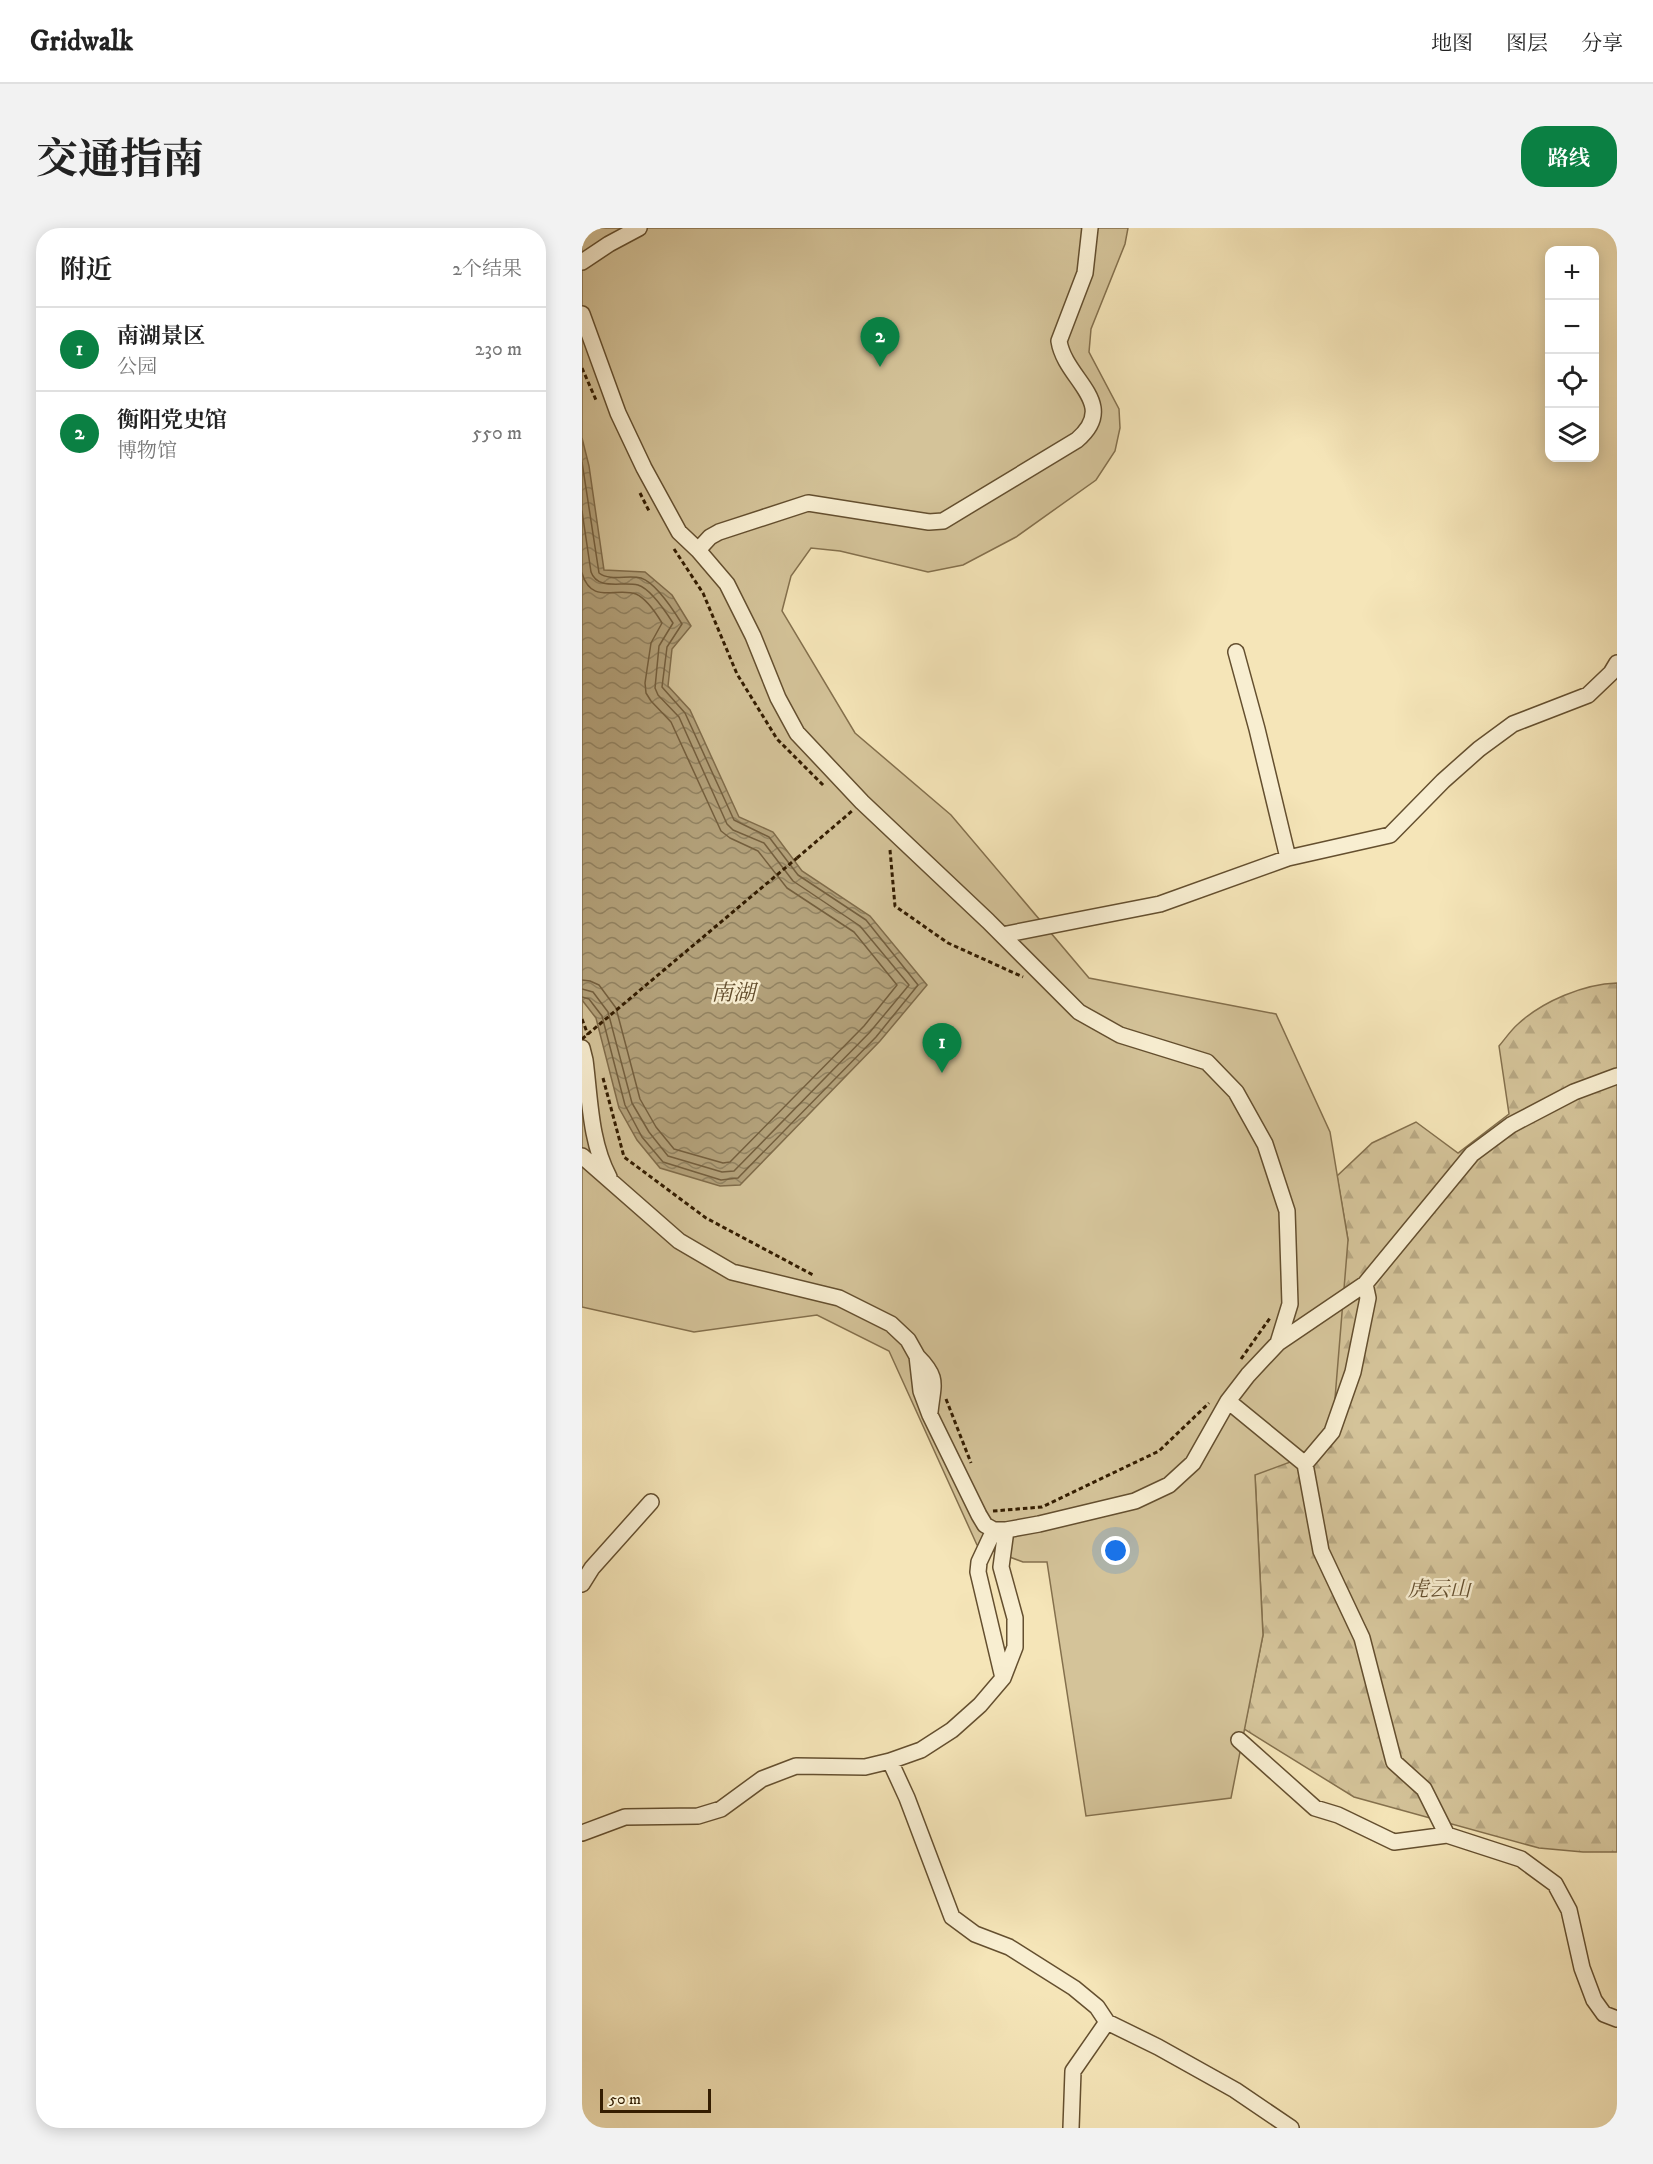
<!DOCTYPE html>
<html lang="zh">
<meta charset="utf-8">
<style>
:root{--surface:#fff;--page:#f2f2f2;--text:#222;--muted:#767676;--line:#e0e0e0;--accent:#0b8043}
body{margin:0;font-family:"IM FELL DW Pica","Noto Serif SC",serif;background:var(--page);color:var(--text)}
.controls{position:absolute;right:18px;top:18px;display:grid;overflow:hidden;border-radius:12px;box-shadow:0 3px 15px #0003}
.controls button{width:54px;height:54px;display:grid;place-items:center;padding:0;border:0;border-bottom:2px solid var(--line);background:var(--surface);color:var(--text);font:30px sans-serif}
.scale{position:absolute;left:18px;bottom:15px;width:111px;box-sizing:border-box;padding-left:6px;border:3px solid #341d01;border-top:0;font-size:16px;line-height:21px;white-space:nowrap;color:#341d01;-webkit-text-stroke:4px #f8eed1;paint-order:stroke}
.you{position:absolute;left:534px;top:1323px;width:21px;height:21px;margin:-15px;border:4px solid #fff;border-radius:50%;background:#1a73e8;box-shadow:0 0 0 9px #1a73e833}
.badge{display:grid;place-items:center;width:39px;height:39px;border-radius:50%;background:var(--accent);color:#fff;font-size:20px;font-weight:700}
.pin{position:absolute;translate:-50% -50px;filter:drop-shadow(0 2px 3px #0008)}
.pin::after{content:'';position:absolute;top:32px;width:21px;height:18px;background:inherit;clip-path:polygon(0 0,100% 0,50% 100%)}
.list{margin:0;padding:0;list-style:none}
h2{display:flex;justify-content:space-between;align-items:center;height:78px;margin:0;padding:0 24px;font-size:26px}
h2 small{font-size:20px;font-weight:400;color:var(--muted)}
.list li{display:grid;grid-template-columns:39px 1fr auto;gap:18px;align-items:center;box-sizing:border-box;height:84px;padding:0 24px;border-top:2px solid var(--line)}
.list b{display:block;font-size:22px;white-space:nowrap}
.list p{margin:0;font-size:20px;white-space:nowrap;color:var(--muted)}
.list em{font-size:20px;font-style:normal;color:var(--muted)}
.icon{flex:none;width:33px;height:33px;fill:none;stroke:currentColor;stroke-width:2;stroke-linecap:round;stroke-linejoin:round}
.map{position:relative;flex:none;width:1035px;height:1900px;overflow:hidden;border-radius:24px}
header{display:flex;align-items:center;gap:36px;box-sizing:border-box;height:84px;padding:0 30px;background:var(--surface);border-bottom:2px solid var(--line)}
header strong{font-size:28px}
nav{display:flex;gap:33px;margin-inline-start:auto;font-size:21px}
.intro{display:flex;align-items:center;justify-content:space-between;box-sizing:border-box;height:144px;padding:0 36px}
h1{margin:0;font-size:42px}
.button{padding:15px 27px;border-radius:24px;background:var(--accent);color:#fff;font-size:21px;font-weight:700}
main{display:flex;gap:36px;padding:0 36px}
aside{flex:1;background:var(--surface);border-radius:24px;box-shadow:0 3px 15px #0003}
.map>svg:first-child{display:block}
.forest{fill:url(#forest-firs);stroke:#84704d;stroke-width:1.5}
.park{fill:#d4c399;stroke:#84704d;stroke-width:1.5}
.water{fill:url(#water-waves);stroke:#806c4a;stroke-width:1.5}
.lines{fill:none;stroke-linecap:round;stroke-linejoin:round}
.shore{stroke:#745f3e;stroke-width:1.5}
.minor-casing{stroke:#644f2f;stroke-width:18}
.path{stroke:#341d01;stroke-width:3;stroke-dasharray:4.5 3;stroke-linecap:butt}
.minor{stroke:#f8eed1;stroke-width:15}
.path-bridge{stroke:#341d01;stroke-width:3;stroke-dasharray:4.5 3;stroke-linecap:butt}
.labels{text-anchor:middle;stroke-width:5;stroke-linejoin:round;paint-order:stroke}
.park-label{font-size:21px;font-style:italic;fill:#644f2f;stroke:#f8eed1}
.water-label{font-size:22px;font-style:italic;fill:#604b2b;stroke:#f8eed1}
</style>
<header>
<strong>Gridwalk</strong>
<nav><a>地图</a><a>图层</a><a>分享</a></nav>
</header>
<div class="intro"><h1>交通指南</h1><a class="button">路线</a></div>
<main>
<aside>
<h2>附近<small>2个结果</small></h2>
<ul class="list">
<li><span class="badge">1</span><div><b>南湖景区</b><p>公园</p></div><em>230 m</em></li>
<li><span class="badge">2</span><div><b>衡阳党史馆</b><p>博物馆</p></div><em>550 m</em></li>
</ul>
</aside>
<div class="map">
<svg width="1035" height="1900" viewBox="0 0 1035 1900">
<defs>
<pattern id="forest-firs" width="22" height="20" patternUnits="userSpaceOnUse" patternTransform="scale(1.5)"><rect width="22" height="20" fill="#d4c399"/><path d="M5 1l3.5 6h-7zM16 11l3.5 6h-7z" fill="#b7a782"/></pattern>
<pattern id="water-waves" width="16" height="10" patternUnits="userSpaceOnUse" patternTransform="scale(1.5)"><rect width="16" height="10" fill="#b3a17a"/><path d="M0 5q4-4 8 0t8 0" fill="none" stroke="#928362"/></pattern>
</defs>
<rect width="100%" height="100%" fill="#f5e5b8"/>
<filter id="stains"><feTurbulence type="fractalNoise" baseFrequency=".00333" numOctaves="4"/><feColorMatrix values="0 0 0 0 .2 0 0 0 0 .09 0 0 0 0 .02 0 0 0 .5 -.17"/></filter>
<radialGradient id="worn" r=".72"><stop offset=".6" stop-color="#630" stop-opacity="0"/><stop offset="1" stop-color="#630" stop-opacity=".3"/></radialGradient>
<!-- forest -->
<path class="forest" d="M 1035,755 L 1035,1624 L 1001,1624 L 957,1620 L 772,1569 L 662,1501 L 681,1407 L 673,1247 L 766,1012 L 755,948 L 790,915 L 834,894 L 876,925 L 927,886 L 917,818 C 923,811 929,802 936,796 C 961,773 1002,756 1035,755 Z"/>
<!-- park -->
<path class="park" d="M 0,0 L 546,0 L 543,16 L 509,101 L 507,124 L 537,181 L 538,200 L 533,223 L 514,252 L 434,309 L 381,337 L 346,344 L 258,323 L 229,320 L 209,348 L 200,383 L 273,505 L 369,587 L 507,750 L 694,786 L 748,904 L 766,1012 L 749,1219 L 673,1247 L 681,1407 L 649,1570 L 504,1588 L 465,1334 L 441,1334 L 395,1317 L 307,1123 L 235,1087 L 112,1104 L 0,1079 Z"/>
<!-- water -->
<path class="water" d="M 0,210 L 7,238 L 22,342 L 63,344 L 90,367 L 109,398 L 90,421 L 86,458 L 108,482 L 157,589 L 191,604 L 220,643 L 288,688 L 345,757 L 298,813 L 158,957 L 138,958 L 78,940 L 55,912 L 37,880 L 14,790 L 0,772 Z"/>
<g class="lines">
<!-- shore -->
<path class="shore" d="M 0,234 L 17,345 C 29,354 46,346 59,350 C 74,355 92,383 100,396 L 85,419 L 80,459 L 103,485 L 152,592 L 187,609 L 216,647 L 284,692 L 336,757 L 294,809 L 156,950 L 139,952 L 81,934 L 60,909 L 43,877 L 20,788 L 7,771 L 0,769
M 0,283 L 9,344 C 16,363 40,353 56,357 C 69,361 84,384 91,395 L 77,418 L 73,460 L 76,467 L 97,489 L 145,596 L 151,602 L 182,615 L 211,653 L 278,698 L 327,757 L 288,804 L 152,943 L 140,944 L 86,928 L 67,904 L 50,875 L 26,784 L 11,764 L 0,761
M 0,345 C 9,377 34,359 54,366 C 65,371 74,385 80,395 L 69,415 L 63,455 L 64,465 L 69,473 L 89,494 L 139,603 L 148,610 L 176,623 L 205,660 L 272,704 L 315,757 L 282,798 L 148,934 L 141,935 L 92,921 L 74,899 L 58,871 L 34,780 L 17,757 L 8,753 L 0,752"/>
<!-- minor casing -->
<g class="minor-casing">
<path id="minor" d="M 0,34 L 27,16 L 57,0
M 0,86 L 36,185 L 62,240 L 97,304 L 116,322 L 145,356 L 171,408 L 196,470 L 215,505 L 280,574 L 406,693 L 497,784 L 538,807 L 625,834 L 654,864 L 683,916 L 705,983 L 708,1076 L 696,1115 L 666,1147 L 646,1173 L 611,1235 L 587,1257 L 553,1273 L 457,1296 L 424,1302 L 412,1302 L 403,1297 L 397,1287 L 348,1187 L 339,1163 L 335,1128 L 326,1112 L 309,1096 L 257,1070 L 150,1044 L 97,1013 L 0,928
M 116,322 L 128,309 L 137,304 L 226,275 L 347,294 L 361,293 L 495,212 C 538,175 483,152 477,113 L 503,45 L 508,0
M 654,424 L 675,501 L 706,630
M 420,707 L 578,676 L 706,630 L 808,607 L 861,553 L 897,521 L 931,496 L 1006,467 L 1029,445 L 1035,435
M 0,820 L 3,832 C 8,870 8,914 27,949
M 696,1115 L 783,1056 L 890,926 L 929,897 L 992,864 L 1035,848
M 335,1128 C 357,1150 351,1155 348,1184
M 646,1173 L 723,1236 L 739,1323 L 780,1410 L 812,1534 L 842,1561 L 865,1607
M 723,1236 L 750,1204 L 771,1144 L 786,1070 L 783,1056
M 412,1302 L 397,1334 L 396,1344 L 421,1450
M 0,1356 L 10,1340 L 69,1274
M 657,1512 L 733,1580 L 756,1587 L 812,1614 L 865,1607 L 939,1631 L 973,1656 L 987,1682 L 1000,1740 L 1012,1772 L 1022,1786 L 1035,1791
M 308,1533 L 325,1570 L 370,1689 L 393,1706 L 427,1719 L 492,1760 L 515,1779 L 525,1794 L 576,1819 L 653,1862 L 709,1900
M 0,1605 L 43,1589 L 116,1588 L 139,1581 L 180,1551 L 214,1538 L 283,1539 L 308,1533 L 339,1522 L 370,1502 L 398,1477 L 421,1450 L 433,1419 L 433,1390 L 419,1339 L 424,1302
M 489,1900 L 491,1843 L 525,1794"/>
</g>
<!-- path -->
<path class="path" d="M 0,140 L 14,172
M 58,265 L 67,283
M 92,321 L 121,365 L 155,446 L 195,511 L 243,559
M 308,622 L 313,678 L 366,715 L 441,749
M 215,630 L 270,583
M 0,791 L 6,807
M 21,850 L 42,929 L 124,990 L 233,1048
M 659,1131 L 688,1090
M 364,1171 L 389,1235
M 411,1283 L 460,1279 L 577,1223 L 627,1175"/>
<!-- minor -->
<use href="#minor" class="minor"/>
<!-- path-bridge -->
<path class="path-bridge" d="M 0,811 L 215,630"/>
</g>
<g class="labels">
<!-- park labels -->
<g class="park-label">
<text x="857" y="1368">虎云山</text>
</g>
<!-- water labels -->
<g class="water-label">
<text x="151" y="772">南湖</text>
</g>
</g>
<rect width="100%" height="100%" filter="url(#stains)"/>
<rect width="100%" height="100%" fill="url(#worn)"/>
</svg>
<div class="controls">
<button>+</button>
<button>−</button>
<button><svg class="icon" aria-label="locate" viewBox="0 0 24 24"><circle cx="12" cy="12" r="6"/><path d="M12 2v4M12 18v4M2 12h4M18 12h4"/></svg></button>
<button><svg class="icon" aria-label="layers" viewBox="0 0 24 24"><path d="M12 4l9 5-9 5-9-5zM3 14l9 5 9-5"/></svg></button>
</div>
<div class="scale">50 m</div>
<div class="you"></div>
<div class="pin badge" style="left:360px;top:845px">1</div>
<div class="pin badge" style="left:298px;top:139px">2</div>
</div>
</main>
